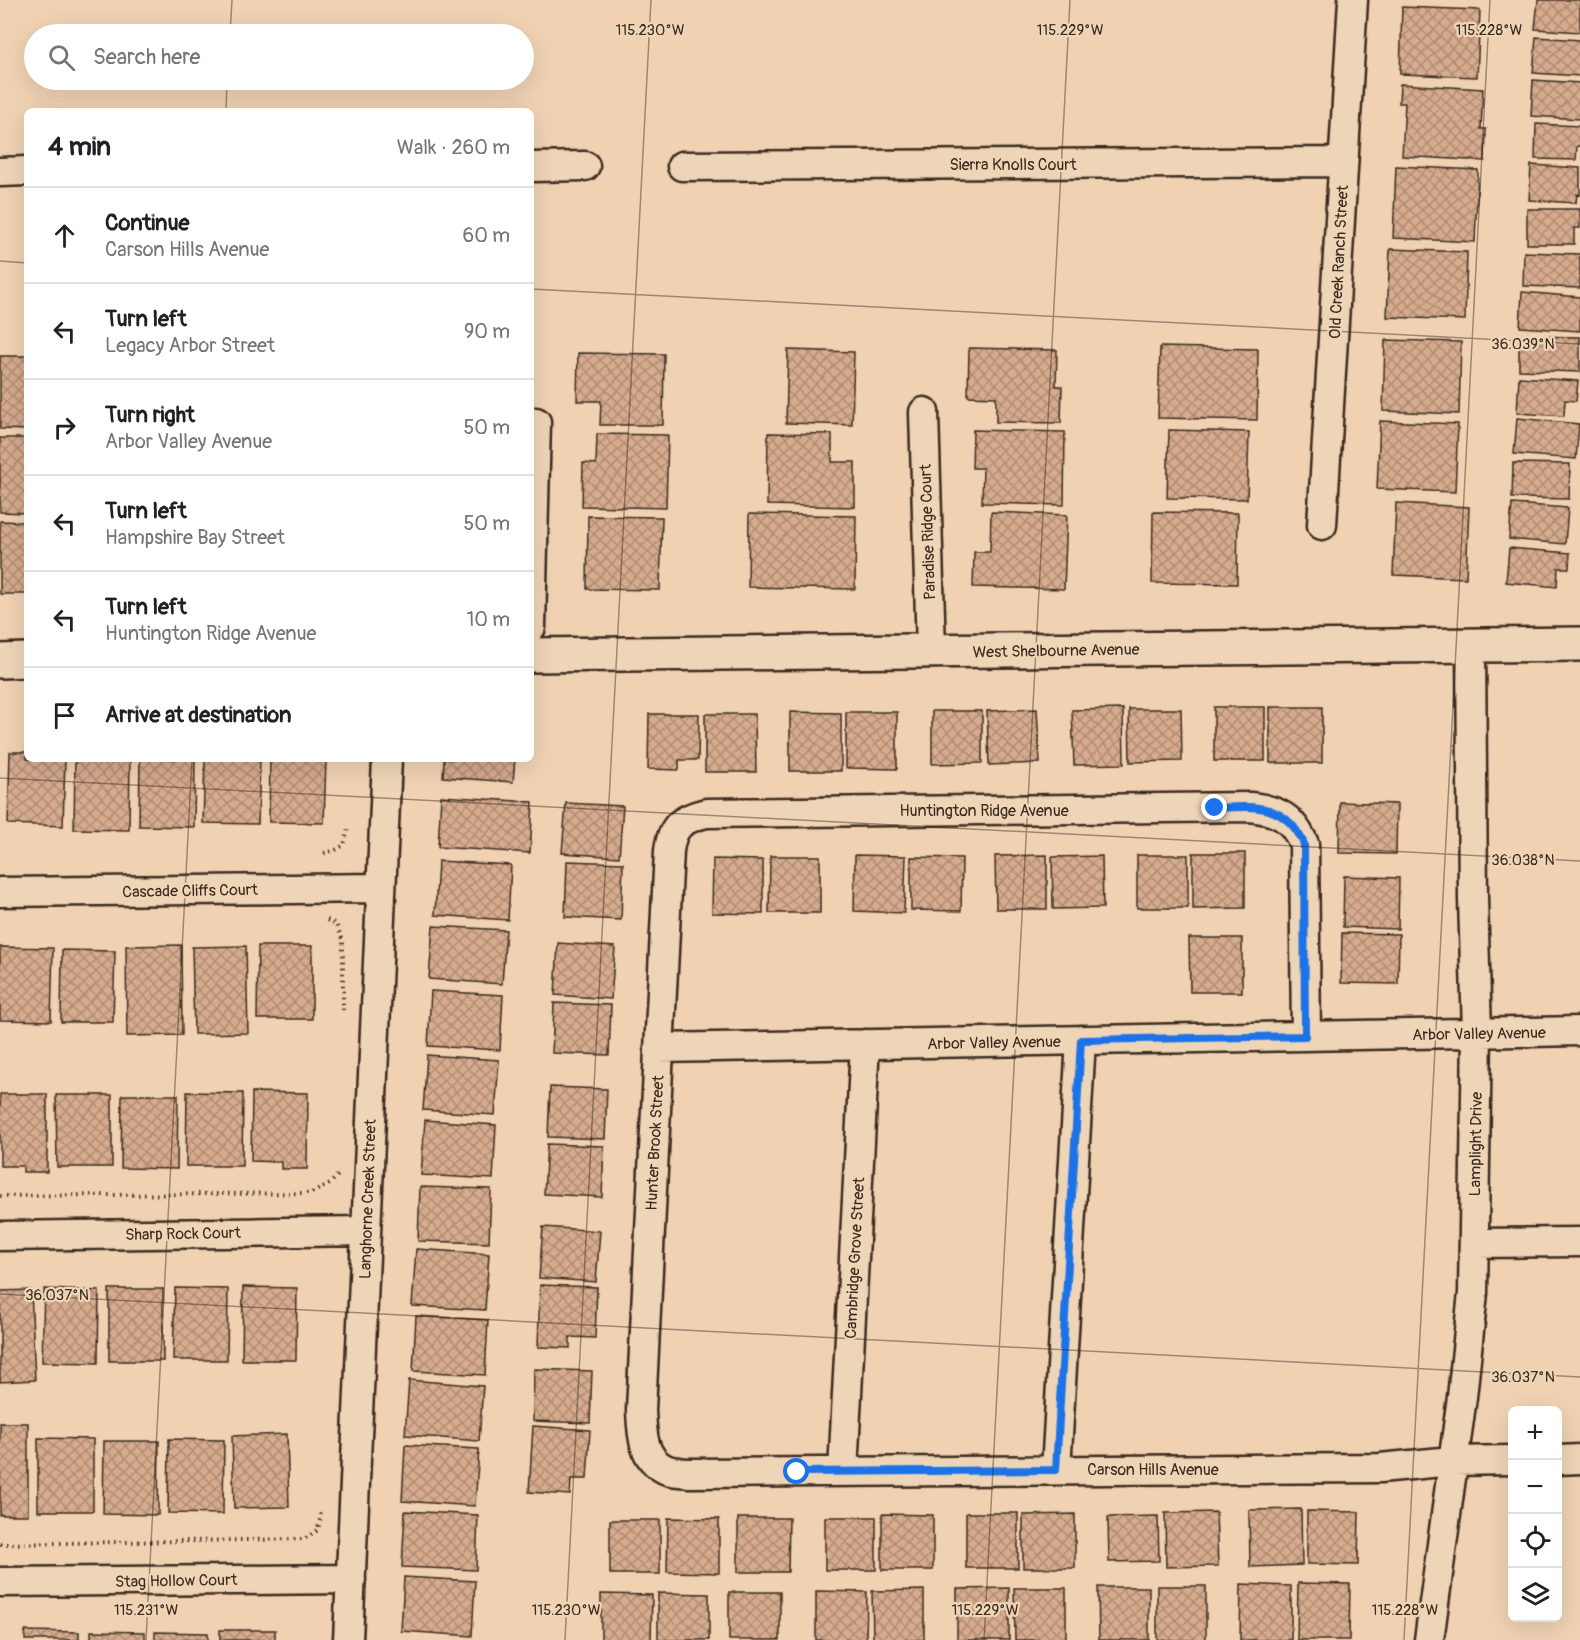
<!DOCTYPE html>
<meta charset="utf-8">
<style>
:root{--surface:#fff;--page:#f6f6f6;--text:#202124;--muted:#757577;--line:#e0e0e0}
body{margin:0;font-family:Pangolin,sans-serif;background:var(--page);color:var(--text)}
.controls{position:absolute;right:18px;bottom:18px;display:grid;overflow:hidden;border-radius:9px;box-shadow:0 6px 24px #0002}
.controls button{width:54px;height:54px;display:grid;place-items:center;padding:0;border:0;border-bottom:2px solid var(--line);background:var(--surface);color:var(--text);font:30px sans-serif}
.stop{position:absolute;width:18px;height:18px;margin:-14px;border:4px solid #1a73e8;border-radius:50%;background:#fff}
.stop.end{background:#1a73e8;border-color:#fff;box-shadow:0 2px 6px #0008}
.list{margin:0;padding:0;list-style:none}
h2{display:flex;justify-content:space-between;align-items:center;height:78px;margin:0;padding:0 24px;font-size:26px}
h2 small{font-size:20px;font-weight:400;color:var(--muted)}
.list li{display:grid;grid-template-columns:39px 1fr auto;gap:18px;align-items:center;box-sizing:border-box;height:96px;padding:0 24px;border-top:2px solid var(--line)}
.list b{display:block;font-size:22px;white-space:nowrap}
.list p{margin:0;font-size:20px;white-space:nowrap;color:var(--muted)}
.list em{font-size:20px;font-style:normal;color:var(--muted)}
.icon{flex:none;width:33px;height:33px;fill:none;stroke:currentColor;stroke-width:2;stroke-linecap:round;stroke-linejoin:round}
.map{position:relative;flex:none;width:1580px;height:1640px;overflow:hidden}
.search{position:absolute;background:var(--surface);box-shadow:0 6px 24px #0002;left:24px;top:24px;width:510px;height:66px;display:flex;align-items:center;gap:15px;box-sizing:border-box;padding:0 21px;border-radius:33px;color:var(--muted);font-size:22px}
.panel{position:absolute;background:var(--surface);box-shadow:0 6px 24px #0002;left:24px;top:108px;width:510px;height:654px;border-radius:9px}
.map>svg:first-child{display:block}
.building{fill:url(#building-cross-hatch);stroke:#3b2a1e;stroke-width:1.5}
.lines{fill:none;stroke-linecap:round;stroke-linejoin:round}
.minor-casing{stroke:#3b2a1e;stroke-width:33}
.tertiary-casing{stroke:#3b2a1e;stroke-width:38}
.path{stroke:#3b2a1e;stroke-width:4;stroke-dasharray:1.5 4.5;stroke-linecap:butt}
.minor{stroke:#efd5b7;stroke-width:28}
.tertiary{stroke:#efd5b7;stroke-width:33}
.route{stroke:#1a73e8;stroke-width:8}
.ticks{fill:none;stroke:#3b2a1e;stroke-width:1.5;stroke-opacity:0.45}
.labels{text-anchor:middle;stroke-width:4.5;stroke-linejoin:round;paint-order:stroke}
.street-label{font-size:16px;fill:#3b2a1e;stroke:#efd5b7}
.ticks-label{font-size:15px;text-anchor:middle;fill:#3b2a1e;stroke:#efd5b7;stroke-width:4.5;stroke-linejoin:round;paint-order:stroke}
</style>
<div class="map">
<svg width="1580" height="1640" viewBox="0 0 1580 1640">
<defs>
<pattern id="building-cross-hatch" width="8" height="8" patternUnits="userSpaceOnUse" patternTransform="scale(1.5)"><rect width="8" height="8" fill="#d6ab8e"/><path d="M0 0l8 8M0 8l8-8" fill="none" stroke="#af8b73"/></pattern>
</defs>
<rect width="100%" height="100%" fill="#f0d2b3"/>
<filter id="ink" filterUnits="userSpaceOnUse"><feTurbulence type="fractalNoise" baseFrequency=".0167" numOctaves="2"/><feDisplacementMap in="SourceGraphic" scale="12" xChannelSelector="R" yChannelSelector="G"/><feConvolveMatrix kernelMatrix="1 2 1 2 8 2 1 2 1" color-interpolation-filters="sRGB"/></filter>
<g filter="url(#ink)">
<!-- building -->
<path class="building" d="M 1538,0 L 1580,0 L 1580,32 L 1535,29 Z
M 1402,7 L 1480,10 L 1477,77 L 1400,74 Z
M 1536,37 L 1580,40 L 1580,76 L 1533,73 Z
M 1533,80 L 1580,83 L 1580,119 L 1531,116 Z
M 1400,84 L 1483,89 L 1481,129 L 1486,129 L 1485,161 L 1402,156 L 1405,103 L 1399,103 Z
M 1536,124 L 1580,126 L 1580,146 L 1577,146 L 1576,160 L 1535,159 Z
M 1531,165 L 1580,168 L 1580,195 L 1577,194 L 1576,203 L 1529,200 Z
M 1396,166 L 1478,170 L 1475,242 L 1393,238 Z
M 1527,209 L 1580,209 L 1580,228 L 1574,228 L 1574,244 L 1527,244 Z
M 1390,249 L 1467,252 L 1465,320 L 1387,317 Z
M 1524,252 L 1580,254 L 1580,288 L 1523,286 Z
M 1522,292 L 1580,297 L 1580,331 L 1520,327 Z
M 1519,336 L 1580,337 L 1580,372 L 1519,370 Z
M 1385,340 L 1461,342 L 1459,414 L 1383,411 Z
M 1160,347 L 1258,349 L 1257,420 L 1158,418 Z
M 969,348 L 1057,350 L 1056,386 L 1062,386 L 1061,423 L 996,422 L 996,397 L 968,396 Z
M 788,350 L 854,352 L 852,425 L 786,423 Z
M 578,353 L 664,354 L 663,425 L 600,425 L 601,401 L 577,401 Z
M 0,356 L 27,356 L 27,430 L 0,429 Z
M 1519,377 L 1578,381 L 1576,401 L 1565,400 L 1564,416 L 1517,413 Z
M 1517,418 L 1579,424 L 1576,459 L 1514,454 Z
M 1380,421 L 1458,424 L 1455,492 L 1377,489 Z
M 973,430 L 1065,432 L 1064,505 L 982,503 L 983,468 L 972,468 Z
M 1169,430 L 1249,432 L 1247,499 L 1167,498 Z
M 768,433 L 832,434 L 832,462 L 855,462 L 855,507 L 767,505 Z
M 597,434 L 668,435 L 666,508 L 582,506 L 583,463 L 596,464 Z
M 0,438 L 27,438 L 27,513 L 0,512 Z
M 1513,463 L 1570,464 L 1569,499 L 1512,498 Z
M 1396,503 L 1469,507 L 1466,578 L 1393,575 Z
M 1512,504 L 1568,508 L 1565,544 L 1509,539 Z
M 991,512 L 1067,515 L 1064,589 L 973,587 L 974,552 L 990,552 Z
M 1153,512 L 1238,513 L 1237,584 L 1152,583 Z
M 749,514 L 856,516 L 855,589 L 748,587 Z
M 588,516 L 662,517 L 660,590 L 587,589 Z
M 0,521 L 27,522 L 27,594 L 0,594 Z
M 1509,548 L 1570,553 L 1569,568 L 1558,568 L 1557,587 L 1506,582 Z
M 1214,707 L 1265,707 L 1265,761 L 1214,761 Z
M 1270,707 L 1322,707 L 1322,763 L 1270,763 Z
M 1037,709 L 1040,763 L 989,765 L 987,711 Z
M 1123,709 L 1124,764 L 1074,765 L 1072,710 Z
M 1129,709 L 1181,709 L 1182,761 L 1130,762 Z
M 932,711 L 982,711 L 982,763 L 932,764 Z
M 790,712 L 841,713 L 841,771 L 790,771 Z
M 846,712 L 897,712 L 897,769 L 846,768 Z
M 649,714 L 699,714 L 698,760 L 679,760 L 679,770 L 648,769 Z
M 705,714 L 755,714 L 756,772 L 705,772 Z
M 10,752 L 27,752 L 27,759 L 65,759 L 63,826 L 8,824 Z
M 75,759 L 130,759 L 129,830 L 74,829 Z
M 140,759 L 195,759 L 194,827 L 139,826 Z
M 205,759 L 260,759 L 258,824 L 203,823 Z
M 270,759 L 326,759 L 324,823 L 269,822 Z
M 444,759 L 515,759 L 513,782 L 443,777 Z
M 441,796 L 533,802 L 530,853 L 438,847 Z
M 1340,802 L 1397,804 L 1396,854 L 1339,853 Z
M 566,803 L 623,806 L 619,857 L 562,853 Z
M 1193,853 L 1245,853 L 1245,908 L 1193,909 Z
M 855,855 L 906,856 L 904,913 L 854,911 Z
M 1047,855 L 1047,909 L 996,909 L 995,856 Z
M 1137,855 L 1188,855 L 1188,908 L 1137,908 Z
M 770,856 L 820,856 L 820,913 L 769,913 Z
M 1102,856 L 1103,908 L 1053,909 L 1052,857 Z
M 911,857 L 962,858 L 961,911 L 911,910 Z
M 713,859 L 763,860 L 763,914 L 712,913 Z
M 438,861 L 511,865 L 508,920 L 435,915 Z
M 567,861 L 623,863 L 621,920 L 565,917 Z
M 1344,876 L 1399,878 L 1398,929 L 1343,927 Z
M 433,926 L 506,930 L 502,984 L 429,979 Z
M 1342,933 L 1399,934 L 1398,984 L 1341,983 Z
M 1189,938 L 1242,938 L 1242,992 L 1190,992 Z
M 558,943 L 615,947 L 611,999 L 555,995 Z
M 181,945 L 182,1035 L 127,1036 L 126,946 Z
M 246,946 L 248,1033 L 194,1034 L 192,947 Z
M 258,946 L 312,946 L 312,1019 L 257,1019 Z
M 0,947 L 53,948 L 51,1021 L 0,1020 Z
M 62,950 L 115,951 L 113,1022 L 61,1022 Z
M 431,991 L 503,995 L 500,1050 L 428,1046 Z
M 554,1003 L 611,1005 L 609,1055 L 552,1053 Z
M 427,1055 L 499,1060 L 495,1115 L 423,1110 Z
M 550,1087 L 607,1089 L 605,1139 L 548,1137 Z
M 187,1092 L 243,1093 L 242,1166 L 186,1166 Z
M 252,1092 L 308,1093 L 307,1169 L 281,1169 L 281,1162 L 251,1161 Z
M 0,1094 L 47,1094 L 47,1172 L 23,1172 L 23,1166 L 0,1166 Z
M 56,1095 L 112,1095 L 112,1167 L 57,1167 Z
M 122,1095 L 178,1095 L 177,1169 L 121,1168 Z
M 425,1120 L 496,1125 L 493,1179 L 421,1175 Z
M 547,1144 L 604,1146 L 602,1197 L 544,1194 Z
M 420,1187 L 491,1189 L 489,1243 L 418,1241 Z
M 543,1227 L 600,1231 L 596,1282 L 539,1278 Z
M 416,1249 L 489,1254 L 485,1310 L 412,1306 Z
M 540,1285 L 597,1287 L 595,1338 L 570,1337 L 570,1348 L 538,1347 Z
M 243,1287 L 297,1288 L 296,1360 L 242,1360 Z
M 175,1288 L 228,1289 L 227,1360 L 173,1360 Z
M 44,1289 L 99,1291 L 98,1363 L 42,1362 Z
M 109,1289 L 163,1289 L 163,1361 L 109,1361 Z
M 31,1290 L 35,1380 L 0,1382 L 0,1291 Z
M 416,1316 L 488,1320 L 485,1375 L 413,1371 Z
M 534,1369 L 592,1371 L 590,1423 L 533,1421 Z
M 409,1380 L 483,1386 L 479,1441 L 405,1435 Z
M 0,1423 L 28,1423 L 28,1515 L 0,1515 Z
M 533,1426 L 590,1430 L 587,1479 L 571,1479 L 570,1495 L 529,1492 Z
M 287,1434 L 289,1507 L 234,1508 L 232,1436 Z
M 38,1438 L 93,1439 L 93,1511 L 38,1511 Z
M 169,1439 L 224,1440 L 223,1514 L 168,1513 Z
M 104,1441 L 159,1441 L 158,1515 L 103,1514 Z
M 405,1445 L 479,1449 L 475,1506 L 402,1501 Z
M 1301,1509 L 1302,1565 L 1250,1567 L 1249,1510 Z
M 405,1511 L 478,1515 L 476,1570 L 402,1567 Z
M 1307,1511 L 1359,1512 L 1358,1565 L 1307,1564 Z
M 1216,1512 L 1218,1566 L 1166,1567 L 1165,1513 Z
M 966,1513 L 1018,1513 L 1018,1568 L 966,1568 Z
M 882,1514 L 933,1515 L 933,1570 L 882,1570 Z
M 1075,1514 L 1075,1568 L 1023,1568 L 1023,1515 Z
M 1158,1516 L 1159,1561 L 1109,1562 L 1108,1517 Z
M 825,1517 L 876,1517 L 876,1570 L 825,1570 Z
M 668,1518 L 719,1519 L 719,1573 L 667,1572 Z
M 738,1518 L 789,1518 L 788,1572 L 738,1572 Z
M 610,1520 L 660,1520 L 660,1574 L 610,1574 Z
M 404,1577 L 475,1581 L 472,1636 L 401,1631 Z
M 1298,1583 L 1350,1584 L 1349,1640 L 1297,1640 Z
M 1241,1584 L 1291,1586 L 1291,1640 L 1240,1640 Z
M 1157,1586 L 1206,1586 L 1206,1640 L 1157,1640 Z
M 1098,1587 L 1149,1587 L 1149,1640 L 1099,1640 Z
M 1009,1588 L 1009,1640 L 957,1640 L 957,1589 Z
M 1014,1588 L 1066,1588 L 1066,1640 L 1015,1640 Z
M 924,1590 L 924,1640 L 873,1640 L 872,1591 Z
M 816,1591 L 867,1592 L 866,1640 L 816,1640 Z
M 729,1592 L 780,1592 L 780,1640 L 729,1640 Z
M 658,1593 L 709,1594 L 709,1640 L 658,1640 Z
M 601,1594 L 652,1595 L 651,1640 L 601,1640 Z
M 220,1630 L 275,1630 L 275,1640 L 220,1640 Z
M 25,1631 L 79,1632 L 79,1640 L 25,1640 Z
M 91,1631 L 145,1632 L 145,1640 L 91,1640 Z
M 155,1632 L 208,1633 L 208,1640 L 155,1640 Z"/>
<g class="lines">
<!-- minor casing -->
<g class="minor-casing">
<path id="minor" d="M 682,166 L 1343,162
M 531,167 L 585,166
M 0,172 L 27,171
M 924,412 L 931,651
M 1322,525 L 1353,0
M 531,627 L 536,422
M 0,892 L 381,888
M 1306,1036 L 1304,844 C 1292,817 1278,810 1250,807 L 706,813 C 682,819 672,825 669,851 L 641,1410 C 642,1432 642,1458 665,1469 C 671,1472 681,1472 688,1473 L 1380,1468 L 1452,1461 L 1512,1460
M 659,1048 L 1580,1031
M 0,1236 L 366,1231
M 1474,1243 L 1580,1242
M 1558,1460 L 1580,1459
M 1056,1470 L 1081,1040
M 843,1472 L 865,1044
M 0,1582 L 351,1579
M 348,1640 L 387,759
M 1429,1640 L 1462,1397 L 1473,1293 L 1477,1032 L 1473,899 L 1471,646"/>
</g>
<!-- tertiary casing -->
<g class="tertiary-casing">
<path id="tertiary" d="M 531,655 L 1580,644
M 0,661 L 27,660"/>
</g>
<!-- path -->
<path class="path" d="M 324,853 L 334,851 L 344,845 L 348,828
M 327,920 L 336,924 L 343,941 L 343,1010
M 0,1196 L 311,1193 L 330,1184 L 338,1175
M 0,1544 L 304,1539 L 318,1530 L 321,1513"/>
<!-- minor -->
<use href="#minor" class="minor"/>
<!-- tertiary -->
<use href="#tertiary" class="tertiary"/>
</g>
</g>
<g class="lines" filter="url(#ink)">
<!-- route -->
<path class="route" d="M 797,1472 L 1056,1470 L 1081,1040 L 1305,1036 L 1304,844 C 1285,802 1254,806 1215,808"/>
</g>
<!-- ticks -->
<path class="ticks" d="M 230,34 L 232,0M 226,111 L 227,80M 0,261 L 27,263M 531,289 L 1580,344M 0,778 L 1580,861M 0,1294 L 1580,1377M 146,1640 L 192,759M 565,1640 L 651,0M 984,1640 L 1070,0M 1404,1640 L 1490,0"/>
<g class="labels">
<!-- street labels -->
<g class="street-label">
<text x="1013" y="170">Sierra Knolls Court</text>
<text transform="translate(1338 262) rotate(-87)" y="6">Old Creek Ranch Street</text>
<text transform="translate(927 532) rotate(-92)" y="6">Paradise Ridge Court</text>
<text transform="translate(1056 650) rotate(-1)" y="6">West Shelbourne Avenue</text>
<text x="984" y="816">Huntington Ridge Avenue</text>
<text transform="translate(190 890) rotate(-1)" y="6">Cascade Cliffs Court</text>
<text transform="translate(1479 1033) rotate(-1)" y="6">Arbor Valley Avenue</text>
<text transform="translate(994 1042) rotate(-1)" y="6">Arbor Valley Avenue</text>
<text transform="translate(654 1143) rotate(-87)" y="6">Hunter Brook Street</text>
<text transform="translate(1475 1144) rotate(-89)" y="6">Lamplight Drive</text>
<text transform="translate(367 1199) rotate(-88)" y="6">Langhorne Creek Street</text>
<text transform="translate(183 1233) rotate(-1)" y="6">Sharp Rock Court</text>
<text transform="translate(854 1258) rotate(-87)" y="6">Cambridge Grove Street</text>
<text x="1153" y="1475">Carson Hills Avenue</text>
<text transform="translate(176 1580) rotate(-1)" y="6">Stag Hollow Court</text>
</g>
</g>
<g class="ticks-label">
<text x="650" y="35">115.230°W</text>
<text x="1070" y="35">115.229°W</text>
<text x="1489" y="35">115.228°W</text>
<text x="1523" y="349">36.039°N</text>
<text x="1523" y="865">36.038°N</text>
<text x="57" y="1300">36.037°N</text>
<text x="1523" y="1382">36.037°N</text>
<text x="146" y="1615">115.231°W</text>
<text x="566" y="1615">115.230°W</text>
<text x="985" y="1615">115.229°W</text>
<text x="1405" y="1615">115.228°W</text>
</g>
</svg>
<div class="controls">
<button>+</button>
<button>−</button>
<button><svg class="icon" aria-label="locate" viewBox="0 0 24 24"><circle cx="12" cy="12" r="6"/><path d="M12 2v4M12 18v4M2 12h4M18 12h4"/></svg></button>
<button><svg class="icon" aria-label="layers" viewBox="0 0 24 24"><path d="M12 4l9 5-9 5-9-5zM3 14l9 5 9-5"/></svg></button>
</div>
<div class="stop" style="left:797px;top:1472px"></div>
<div class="stop end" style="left:1215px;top:808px"></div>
<div class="search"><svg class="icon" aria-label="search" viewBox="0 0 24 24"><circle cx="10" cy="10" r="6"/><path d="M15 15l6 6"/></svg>Search here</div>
<section class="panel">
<h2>4 min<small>Walk · 260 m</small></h2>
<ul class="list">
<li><svg class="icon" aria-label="ahead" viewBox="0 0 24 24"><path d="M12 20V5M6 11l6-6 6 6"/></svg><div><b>Continue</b><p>Carson Hills Avenue</p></div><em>60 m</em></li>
<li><svg class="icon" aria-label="left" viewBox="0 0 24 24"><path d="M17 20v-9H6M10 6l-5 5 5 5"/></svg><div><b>Turn left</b><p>Legacy Arbor Street</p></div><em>90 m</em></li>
<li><svg class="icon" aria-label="right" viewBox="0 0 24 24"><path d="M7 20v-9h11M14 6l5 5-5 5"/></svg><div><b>Turn right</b><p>Arbor Valley Avenue</p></div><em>50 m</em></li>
<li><svg class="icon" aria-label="left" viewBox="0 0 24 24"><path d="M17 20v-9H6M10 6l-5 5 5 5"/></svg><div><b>Turn left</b><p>Hampshire Bay Street</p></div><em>50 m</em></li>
<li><svg class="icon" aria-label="left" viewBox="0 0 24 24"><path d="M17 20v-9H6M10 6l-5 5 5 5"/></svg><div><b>Turn left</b><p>Huntington Ridge Avenue</p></div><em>10 m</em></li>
<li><svg class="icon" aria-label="arrive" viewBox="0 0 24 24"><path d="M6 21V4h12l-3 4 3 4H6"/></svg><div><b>Arrive at destination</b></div></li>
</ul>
</section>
</div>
